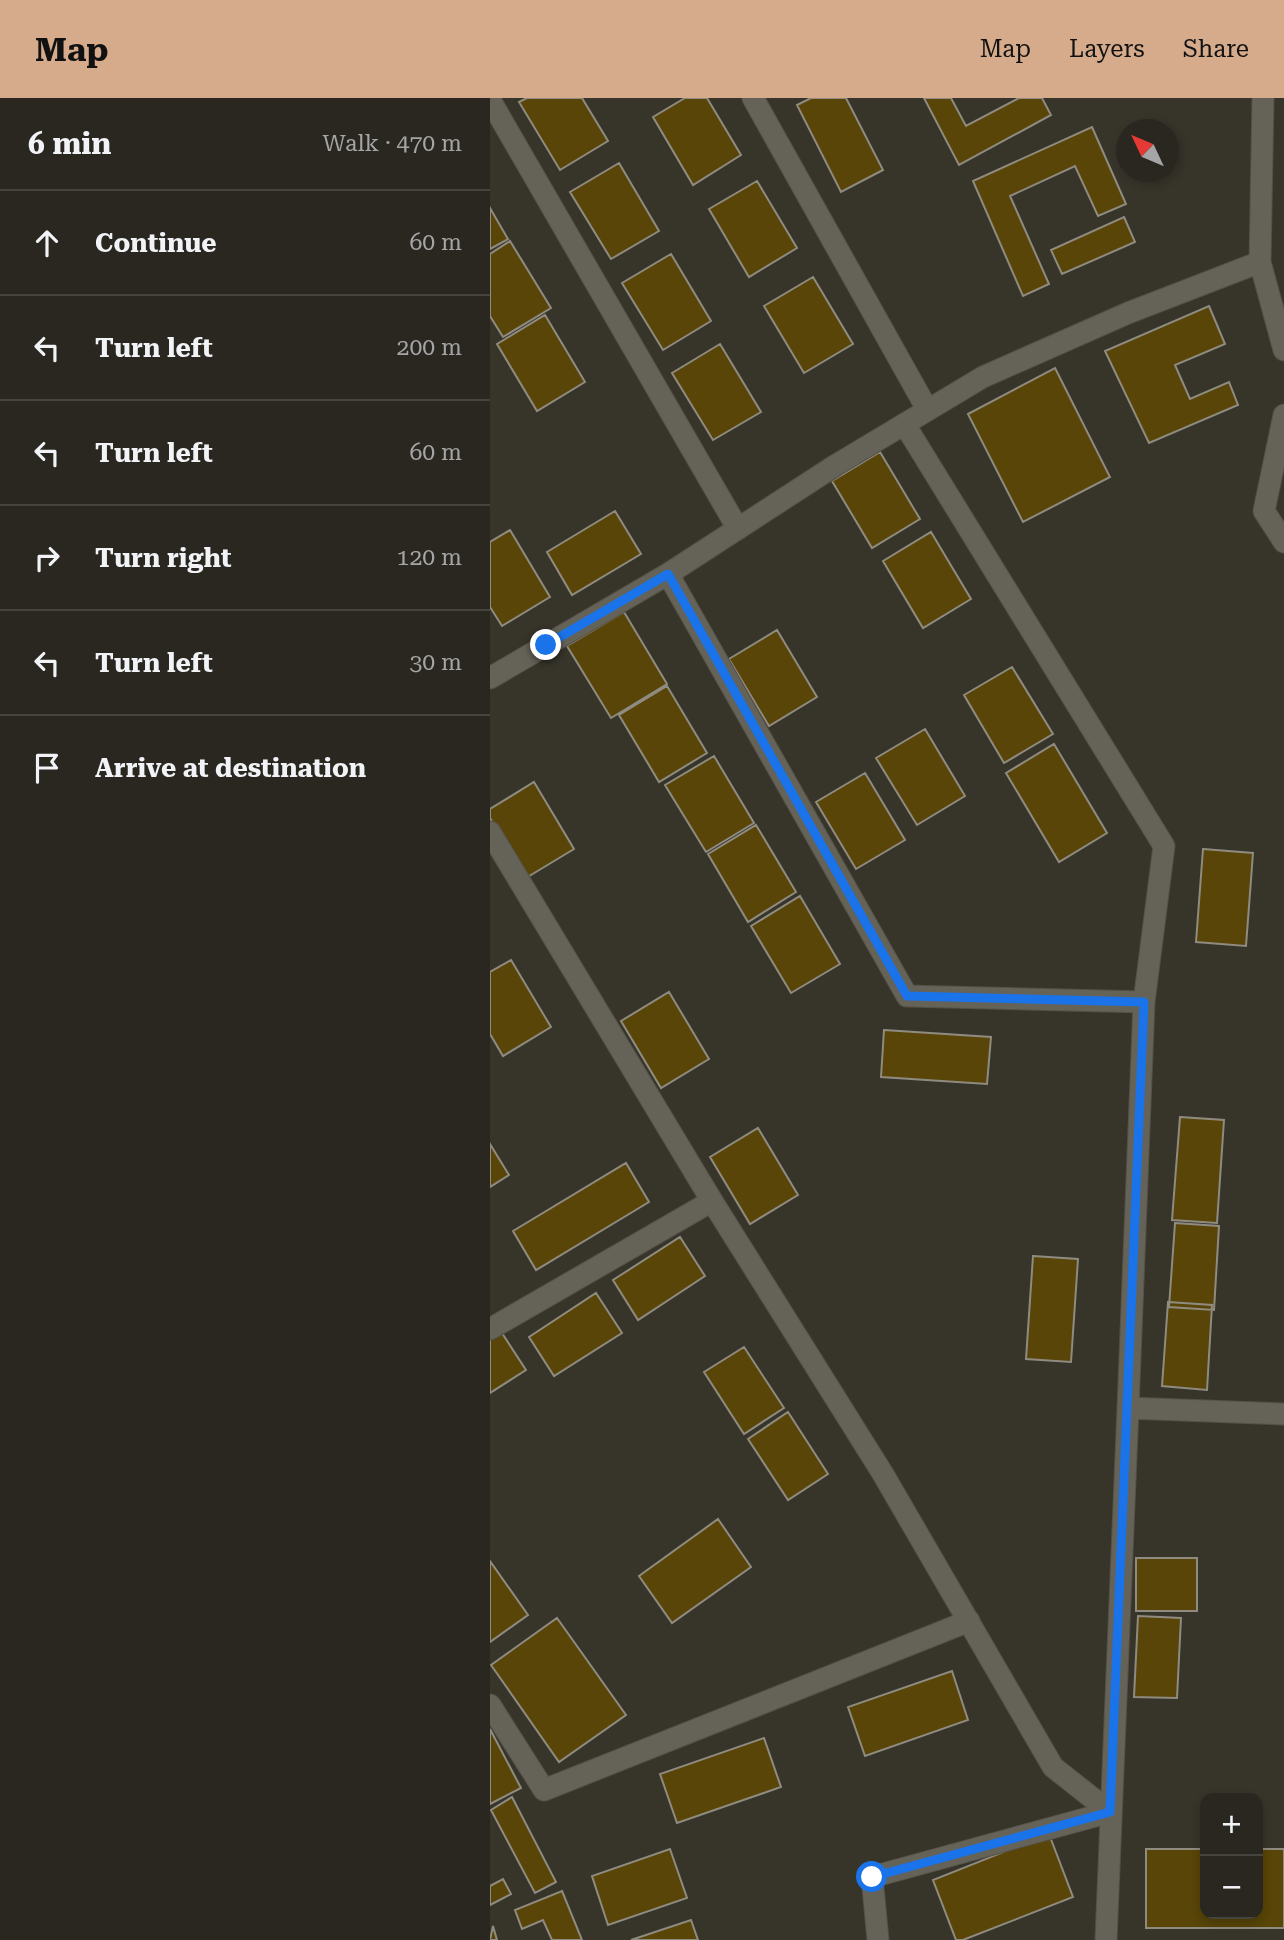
<!DOCTYPE html>
<meta charset="utf-8">
<style>
:root{--surface:#292720;--page:#312f29;--text:#f1f3f6;--muted:#a5a5a5;--line:#45443e;--accent:#d6ab8b}
body{margin:0;font-family:"Roboto Serif",serif;background:var(--page);color:var(--text)}
.controls{position:absolute;right:21px;bottom:21px;display:grid;overflow:hidden;border-radius:14px;box-shadow:0 4px 10px #0003}
.controls button{width:63px;height:63px;display:grid;place-items:center;padding:0;border:0;border-bottom:2px solid var(--line);background:var(--surface);color:var(--text);font:35px sans-serif}
.compass{position:absolute;left:626px;top:21px;width:63px;height:63px;border-radius:50%;background:var(--surface);box-shadow:0 4px 10px #0003;rotate:314deg}
.stop{position:absolute;width:21px;height:21px;margin:-16px;border:5px solid #1a73e8;border-radius:50%;background:#fff}
.stop.end{background:#1a73e8;border-color:#fff;box-shadow:0 2px 7px #0008}
.list{margin:0;padding:0;list-style:none}
h2{display:flex;justify-content:space-between;align-items:center;height:91px;margin:0;padding:0 28px;font-size:30px}
h2 small{font-size:23px;font-weight:400;color:var(--muted)}
.list li{display:grid;grid-template-columns:46px 1fr auto;gap:21px;align-items:center;box-sizing:border-box;height:105px;padding:0 28px;border-top:2px solid var(--line)}
.list b{display:block;font-size:26px;white-space:nowrap}
.list em{font-size:23px;font-style:normal;color:var(--muted)}
.icon{flex:none;width:38px;height:38px;fill:none;stroke:currentColor;stroke-width:2;stroke-linecap:round;stroke-linejoin:round}
.map{position:relative;flex:none;width:794px;height:1842px;overflow:hidden}
header{display:flex;align-items:center;gap:42px;box-sizing:border-box;height:98px;padding:0 35px;background:var(--accent);color:#111}
header strong{font-size:33px}
nav{display:flex;gap:38px;margin-inline-start:auto;font-size:24px}
main{display:flex}
aside{flex:1;background:var(--surface)}
.map>svg:first-child{display:block}
.building{fill:#584507;stroke:#8f8b80;stroke-width:2}
.lines{fill:none;stroke-linecap:round;stroke-linejoin:round}
.minor-casing{stroke:#545048;stroke-width:23}
.minor{stroke:#656257;stroke-width:21}
.route{stroke:#1a73e8;stroke-width:9}
</style>
<header>
<strong>Map</strong>
<nav><a>Map</a><a>Layers</a><a>Share</a></nav>
</header>
<main>
<aside>
<h2>6 min<small>Walk · 470 m</small></h2>
<ul class="list">
<li><svg class="icon" aria-label="ahead" viewBox="0 0 24 24"><path d="M12 20V5M6 11l6-6 6 6"/></svg><div><b>Continue</b></div><em>60 m</em></li>
<li><svg class="icon" aria-label="left" viewBox="0 0 24 24"><path d="M17 20v-9H6M10 6l-5 5 5 5"/></svg><div><b>Turn left</b></div><em>200 m</em></li>
<li><svg class="icon" aria-label="left" viewBox="0 0 24 24"><path d="M17 20v-9H6M10 6l-5 5 5 5"/></svg><div><b>Turn left</b></div><em>60 m</em></li>
<li><svg class="icon" aria-label="right" viewBox="0 0 24 24"><path d="M7 20v-9h11M14 6l5 5-5 5"/></svg><div><b>Turn right</b></div><em>120 m</em></li>
<li><svg class="icon" aria-label="left" viewBox="0 0 24 24"><path d="M17 20v-9H6M10 6l-5 5 5 5"/></svg><div><b>Turn left</b></div><em>30 m</em></li>
<li><svg class="icon" aria-label="arrive" viewBox="0 0 24 24"><path d="M6 21V4h12l-3 4 3 4H6"/></svg><div><b>Arrive at destination</b></div></li>
</ul>
</aside>
<div class="map">
<svg width="794" height="1842" viewBox="0 0 794 1842">
<rect width="100%" height="100%" fill="#37342a"/>
<!-- building -->
<path class="building" d="M 37,0 L 92,0 L 118,43 L 70,72 L 29,4 Z
M 195,0 L 217,0 L 251,57 L 203,87 L 163,19 Z
M 321,0 L 356,0 L 393,72 L 351,94 L 307,7 Z
M 434,0 L 461,0 L 476,28 L 529,0 L 552,0 L 561,17 L 469,67 Z
M 602,29 L 636,106 L 608,118 L 585,68 L 520,98 L 559,186 L 533,198 L 483,83 Z
M 129,65 L 169,133 L 121,161 L 80,94 Z
M 267,83 L 307,150 L 259,179 L 219,111 Z
M 0,110 L 18,141 L 0,151 Z
M 634,119 L 645,144 L 572,176 L 561,152 Z
M 20,143 L 61,210 L 13,239 L 0,218 L 0,156 Z
M 181,156 L 221,223 L 173,252 L 132,185 Z
M 323,179 L 363,246 L 314,275 L 274,208 Z
M 719,208 L 735,246 L 685,267 L 700,301 L 739,284 L 748,307 L 659,345 L 615,253 Z
M 55,217 L 95,284 L 47,313 L 7,246 Z
M 230,246 L 271,314 L 223,342 L 182,275 Z
M 565,270 L 620,379 L 533,424 L 478,316 Z
M 390,354 L 430,421 L 382,450 L 342,383 Z
M 125,413 L 151,456 L 82,497 L 57,454 Z
M 20,432 L 60,499 L 12,528 L 0,509 L 0,444 Z
M 441,434 L 481,501 L 433,530 L 393,463 Z
M 134,514 L 177,586 L 121,620 L 77,548 Z
M 287,532 L 327,599 L 279,628 L 239,561 Z
M 522,569 L 563,636 L 514,665 L 474,597 Z
M 177,588 L 217,655 L 169,684 L 129,617 Z
M 435,631 L 475,698 L 427,727 L 386,660 Z
M 564,646 L 617,735 L 569,764 L 516,675 Z
M 224,658 L 264,725 L 216,754 L 175,687 Z
M 375,675 L 415,742 L 366,771 L 326,704 Z
M 44,684 L 84,751 L 36,780 L 0,720 L 0,711 Z
M 266,727 L 306,794 L 258,824 L 218,756 Z
M 713,751 L 763,755 L 756,848 L 706,844 Z
M 310,798 L 350,866 L 301,895 L 261,828 Z
M 21,862 L 61,929 L 13,958 L 0,936 L 0,874 Z
M 179,894 L 219,961 L 171,990 L 131,923 Z
M 394,932 L 501,939 L 497,986 L 391,979 Z
M 690,1019 L 734,1022 L 727,1125 L 682,1122 Z
M 268,1030 L 308,1097 L 260,1126 L 220,1059 Z
M 0,1046 L 19,1077 L 0,1089 Z
M 136,1065 L 159,1104 L 46,1172 L 23,1133 Z
M 685,1125 L 729,1128 L 724,1212 L 679,1209 Z
M 190,1139 L 215,1178 L 148,1222 L 123,1182 Z
M 543,1158 L 588,1161 L 581,1264 L 536,1261 Z
M 106,1195 L 132,1235 L 64,1278 L 39,1239 Z
M 678,1204 L 722,1207 L 717,1292 L 672,1288 Z
M 10,1232 L 36,1272 L 0,1295 L 0,1239 Z
M 254,1249 L 294,1310 L 254,1336 L 214,1274 Z
M 298,1314 L 338,1376 L 298,1402 L 258,1341 Z
M 228,1421 L 261,1469 L 182,1525 L 149,1478 Z
M 646,1460 L 707,1460 L 707,1513 L 646,1513 Z
M 0,1463 L 38,1517 L 0,1544 Z
M 648,1518 L 691,1520 L 687,1600 L 644,1599 Z
M 67,1520 L 136,1617 L 69,1664 L 1,1567 Z
M 462,1573 L 478,1622 L 375,1658 L 358,1609 Z
M 0,1631 L 31,1690 L 0,1706 Z
M 274,1640 L 291,1689 L 187,1725 L 170,1676 Z
M 22,1699 L 66,1784 L 45,1795 L 1,1712 Z
M 559,1736 L 583,1799 L 473,1842 L 466,1842 L 443,1782 Z
M 180,1751 L 197,1800 L 118,1827 L 102,1778 Z
M 656,1751 L 715,1751 L 715,1816 L 768,1816 L 768,1751 L 794,1751 L 794,1830 L 656,1830 Z
M 13,1781 L 21,1796 L 0,1807 L 0,1788 Z
M 72,1793 L 92,1842 L 62,1842 L 53,1822 L 32,1831 L 25,1812 Z
M 201,1822 L 208,1842 L 141,1842 Z
M 3,1828 L 7,1842 L 0,1842 Z"/>
<g class="lines">
<!-- minor casing -->
<g class="minor-casing">
<path id="minor" d="M 263,0 L 437,311
M 773,0 L 770,164 L 794,252
M 0,2 L 248,431
M 794,317 L 774,413 L 794,444
M 415,327 L 674,748 L 654,904
M 178,476 L 417,898 L 654,904 L 638,1310
M 0,580 L 178,476 L 346,367 L 493,279 L 638,215 L 770,164
M 0,734 L 222,1103 L 393,1376 L 563,1669 L 620,1714
M 0,1231 L 222,1103
M 0,1607 L 54,1692 L 479,1523
M 388,1842 L 382,1779 L 620,1714
M 616,1842 L 638,1310 L 794,1316"/>
</g>
<!-- minor -->
<use href="#minor" class="minor"/>
</g>
<g class="lines">
<!-- route -->
<path class="route" d="M 56,547 L 178,476 L 417,898 L 654,904 L 620,1714 L 382,1779"/>
</g>
</svg>
<div class="controls">
<button>+</button>
<button>−</button>
</div>
<svg class="compass" viewBox="-18 -18 36 36"><path d="M0-13l5 13h-10z" fill="#e53935"/><path d="M0 13l5-13h-10z" fill="#a5a5a5"/></svg>
<div class="stop" style="left:382px;top:1779px"></div>
<div class="stop end" style="left:56px;top:547px"></div>
</div>
</main>
